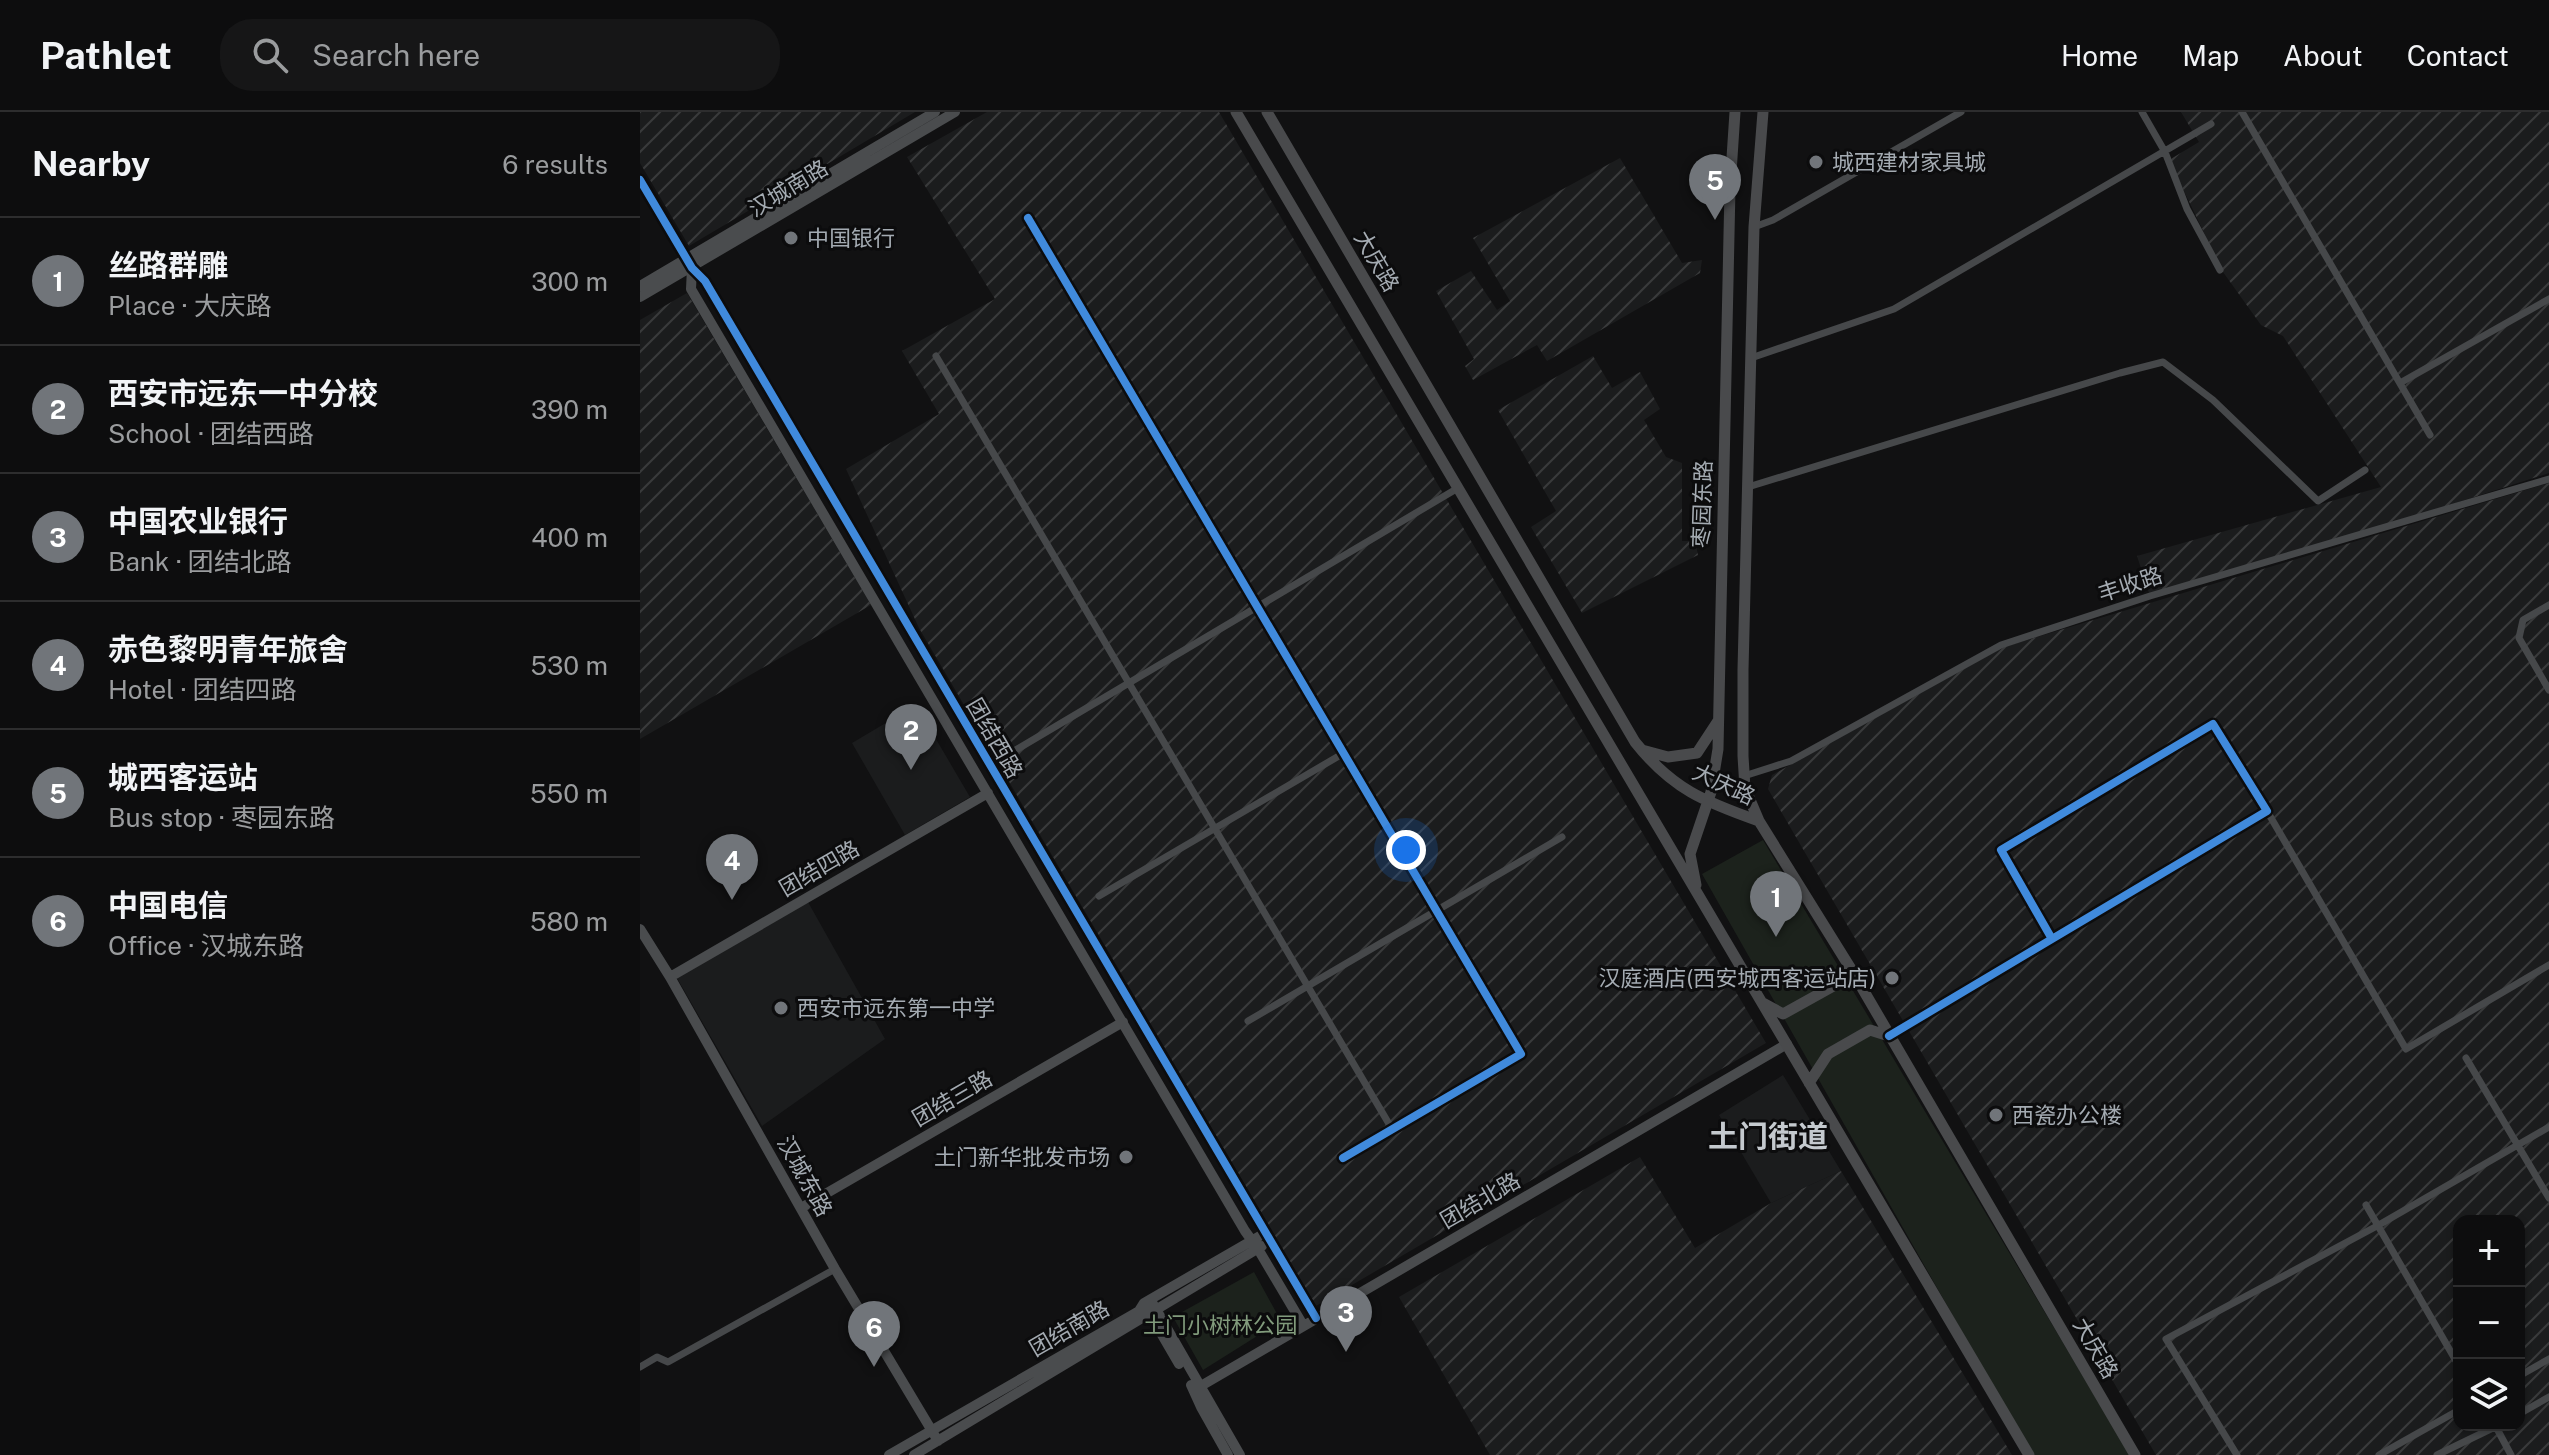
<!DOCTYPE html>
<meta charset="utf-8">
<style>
:root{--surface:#0d0d0e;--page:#161617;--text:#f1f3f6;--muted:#9a9c9e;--line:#2d2d2e;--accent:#71757a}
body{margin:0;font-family:"Public Sans","Noto Sans SC",sans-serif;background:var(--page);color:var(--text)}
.controls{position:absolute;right:24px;bottom:24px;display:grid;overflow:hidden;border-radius:16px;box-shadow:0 2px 6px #0004}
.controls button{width:72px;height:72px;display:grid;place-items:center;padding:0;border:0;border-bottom:2px solid var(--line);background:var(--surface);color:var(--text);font:40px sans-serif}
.you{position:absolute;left:766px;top:738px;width:28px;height:28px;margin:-20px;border:6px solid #fff;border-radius:50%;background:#1a73e8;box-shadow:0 0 0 12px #1a73e833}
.badge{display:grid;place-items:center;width:52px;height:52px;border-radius:50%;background:var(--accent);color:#fff;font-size:26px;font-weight:700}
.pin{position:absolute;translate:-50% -66px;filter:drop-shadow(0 2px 4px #0008)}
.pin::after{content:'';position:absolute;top:42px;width:28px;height:24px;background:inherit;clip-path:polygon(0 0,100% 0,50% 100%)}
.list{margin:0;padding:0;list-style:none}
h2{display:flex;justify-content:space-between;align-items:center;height:104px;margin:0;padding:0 32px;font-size:34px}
h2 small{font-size:26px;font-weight:400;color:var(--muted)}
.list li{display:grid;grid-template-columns:52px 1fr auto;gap:24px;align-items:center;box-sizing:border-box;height:128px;padding:0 32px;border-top:2px solid var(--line)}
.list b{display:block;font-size:30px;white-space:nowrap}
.list p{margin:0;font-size:26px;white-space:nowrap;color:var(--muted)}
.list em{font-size:26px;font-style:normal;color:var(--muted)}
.icon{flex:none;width:44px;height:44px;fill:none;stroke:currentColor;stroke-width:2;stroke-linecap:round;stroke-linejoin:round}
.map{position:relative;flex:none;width:1909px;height:1343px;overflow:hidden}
header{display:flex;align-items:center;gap:48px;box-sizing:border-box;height:112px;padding:0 40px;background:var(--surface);border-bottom:2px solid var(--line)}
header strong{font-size:38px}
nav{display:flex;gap:44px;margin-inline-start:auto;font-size:28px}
.search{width:560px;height:72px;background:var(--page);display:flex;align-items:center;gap:20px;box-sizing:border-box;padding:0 28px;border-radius:32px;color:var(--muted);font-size:30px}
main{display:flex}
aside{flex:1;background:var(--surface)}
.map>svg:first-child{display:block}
.built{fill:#1b1c1d}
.industrial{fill:url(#industrial-furrows);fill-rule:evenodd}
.park{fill:#1c221c}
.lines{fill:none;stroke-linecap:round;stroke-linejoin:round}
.street{stroke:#46484a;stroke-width:7}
.secondary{stroke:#4a4c4e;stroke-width:10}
.primary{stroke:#494a4c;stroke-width:11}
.cycleway-casing{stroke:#0c0c0d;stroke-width:13}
.cycleway{stroke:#408adc;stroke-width:8}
.poi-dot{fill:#71757a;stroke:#0c0c0d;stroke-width:3}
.labels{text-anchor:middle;stroke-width:6;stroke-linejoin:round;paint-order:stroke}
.poi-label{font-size:22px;fill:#a4abb2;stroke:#0c0c0d;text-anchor:start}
.street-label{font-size:22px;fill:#a4abb2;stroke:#0c0c0d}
.park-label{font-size:22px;fill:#819b7c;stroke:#0c0c0d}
.district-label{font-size:30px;font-weight:bold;fill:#c4c9ce;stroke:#0c0c0d}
</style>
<header>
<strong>Pathlet</strong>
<div class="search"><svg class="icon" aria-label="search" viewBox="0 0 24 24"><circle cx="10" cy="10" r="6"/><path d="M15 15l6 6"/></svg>Search here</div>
<nav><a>Home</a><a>Map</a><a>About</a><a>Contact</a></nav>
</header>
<main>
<aside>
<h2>Nearby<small>6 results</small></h2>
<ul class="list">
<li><span class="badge">1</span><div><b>丝路群雕</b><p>Place · 大庆路</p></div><em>300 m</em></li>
<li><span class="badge">2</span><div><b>西安市远东一中分校</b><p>School · 团结西路</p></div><em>390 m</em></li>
<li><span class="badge">3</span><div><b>中国农业银行</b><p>Bank · 团结北路</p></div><em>400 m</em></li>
<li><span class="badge">4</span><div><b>赤色黎明青年旅舍</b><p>Hotel · 团结四路</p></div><em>530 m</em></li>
<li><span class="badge">5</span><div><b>城西客运站</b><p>Bus stop · 枣园东路</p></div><em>550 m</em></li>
<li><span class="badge">6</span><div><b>中国电信</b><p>Office · 汉城东路</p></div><em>580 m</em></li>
</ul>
</aside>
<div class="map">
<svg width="1909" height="1343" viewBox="0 0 1909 1343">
<defs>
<pattern id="industrial-furrows" width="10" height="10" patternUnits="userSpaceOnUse" patternTransform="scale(2)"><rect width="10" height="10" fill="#1b1c1d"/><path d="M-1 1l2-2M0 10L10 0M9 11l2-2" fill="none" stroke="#393a3b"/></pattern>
</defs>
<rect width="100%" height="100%" fill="#111112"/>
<!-- built -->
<path class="built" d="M 276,593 L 330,685 L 265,723 L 212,631 Z
M 168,790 L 245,927 L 122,1014 L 37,866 Z
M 1143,963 L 1201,1059 L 1131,1091 L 1079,1003 Z"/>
<!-- industrial -->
<path class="industrial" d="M 0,0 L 275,0 L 49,134 L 0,51 Z
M 347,0 L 579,0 L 1126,931 L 676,1194 L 279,516 L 206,357 L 299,302 L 262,239 L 355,187 L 267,45 Z
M 1541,0 L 1909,0 L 1909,361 L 1747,413 L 1510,484 L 1497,444 L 1741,375 L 1643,224 L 1621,213 L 1583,160 L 1529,48 L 1559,30 Z
M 980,46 L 1042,151 L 1062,148 L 1060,161 L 907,249 L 897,233 L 833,268 L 825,254 L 834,247 L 796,179 L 831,159 L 857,198 L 870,189 L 833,126 Z
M 47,181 L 231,493 L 0,627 L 0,208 Z
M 953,244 L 972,276 L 1000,260 L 1020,297 L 1004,308 L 1026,345 L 1042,351 L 1042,429 L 1055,429 L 1058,443 L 942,501 L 891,415 L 916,399 L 858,298 Z
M 1909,371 L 1909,1343 L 1516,1343 L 1128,677 L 1132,663 L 1364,535 ZM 1819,1109 L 1879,1109 L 1879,1313 L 1819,1313 Z
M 1000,1045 L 1055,1136 L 1131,1091 L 1201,1059 L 1372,1343 L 850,1343 L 759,1185 Z"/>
<!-- park -->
<path class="park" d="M 1123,728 L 1490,1343 L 1392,1343 L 1062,762 Z
M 614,1160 L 641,1209 L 563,1258 L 533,1205 Z"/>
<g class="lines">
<!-- street -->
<path class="street" d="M 1502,0 L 1525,40 L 1547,97 L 1580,158
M 1602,0 L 1790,323
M 388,106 L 881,942 L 703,1046
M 1114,115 L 1133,108 L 1321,0
M 296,244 L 752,1017
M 1111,246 L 1254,197 L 1571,12
M 1760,271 L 1909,187
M 1108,375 L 1480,261 L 1523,250 L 1573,288 L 1678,389 L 1725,358
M 1909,493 L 1883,508 L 1879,526 L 1909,578
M 374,639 L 818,376
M 1104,664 L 1151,649 L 1361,533 L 1510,484 L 1909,367
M 1627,699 L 1766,937 L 1909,853
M 459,784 L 704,641
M 608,909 L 922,725
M 1249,924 L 1627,699 L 1573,612 L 1361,738 L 1412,827
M 1826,946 L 1909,1086
M 1726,1093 L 1819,1254
M 0,1255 L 17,1245 L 28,1250 L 195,1157
M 1879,1264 L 1909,1247
M 1879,1302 L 1909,1285
M 1855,1313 L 1871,1343
M 1597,1343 L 1526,1227 L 1737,1114 L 1909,1015
M 1739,1343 L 1819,1298
M 1797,1343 L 1859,1313"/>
<!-- secondary -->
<path class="secondary" d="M 0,68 L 52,156 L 65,169 L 676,1206
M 52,156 L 51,177 L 605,1119 L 618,1137 L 663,1213
M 0,174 L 295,0
M 0,185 L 315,0
M 0,817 L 30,865 L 195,1157 L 298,1329
M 30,865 L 348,681
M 161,1096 L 483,910
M 513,1192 L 600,1343
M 507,1197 L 539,1252
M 551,1273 L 561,1295 L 588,1343
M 554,1278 L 1147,932
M 249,1343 L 499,1199 L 504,1191 L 625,1121
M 274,1343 L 622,1134"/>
<!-- primary -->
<path class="primary" d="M 596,0 L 1389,1343
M 627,0 L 995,630 C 1032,677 1065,690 1119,709
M 1123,0 L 1114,115 L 1103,558 L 1103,644 L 1105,676 L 1119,709 L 1211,857 L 1495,1343
M 1002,638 L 1028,645 L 1057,641 L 1078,609
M 1056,773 L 1050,742 L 1071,680 L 1078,637 L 1090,76 L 1095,0
M 1123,891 L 1143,902 L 1197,872 L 1211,857
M 1169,971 L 1188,942 L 1230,918 L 1249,924"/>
<!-- cycleway casing -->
<g class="cycleway-casing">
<path id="cycleway" d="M 0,68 L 52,156 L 65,169 L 676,1206
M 388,106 L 881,942 L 703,1046
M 1249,924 L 1627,699 L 1573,612 L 1361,738 L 1412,827"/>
</g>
<!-- cycleway -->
<use href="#cycleway" class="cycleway"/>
</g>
<!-- markers -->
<g class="poi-dot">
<circle cx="1176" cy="50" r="8"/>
<circle cx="151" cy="126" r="8"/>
<circle cx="1252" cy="866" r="8"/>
<circle cx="141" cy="896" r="8"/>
<circle cx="1356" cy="1003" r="8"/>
<circle cx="486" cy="1045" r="8"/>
</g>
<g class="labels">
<!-- poi labels -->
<g class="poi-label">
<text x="1192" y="58">城西建材家具城</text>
<text x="167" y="134">中国银行</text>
<text x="1236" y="874" text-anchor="end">汉庭酒店(西安城西客运站店)</text>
<text x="157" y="904">西安市远东第一中学</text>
<text x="1372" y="1011">西瓷办公楼</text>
<text x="470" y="1053" text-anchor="end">土门新华批发市场</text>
</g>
<!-- street labels -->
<g class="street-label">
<text transform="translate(148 76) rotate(-31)" y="8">汉城南路</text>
<text transform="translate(737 149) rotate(60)" y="8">大庆路</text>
<text transform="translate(1062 392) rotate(-88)" y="8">枣园东路</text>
<text transform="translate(1490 472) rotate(-18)" y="8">丰收路</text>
<text transform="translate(355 626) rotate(60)" y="8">团结西路</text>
<text transform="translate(1084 672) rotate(25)" y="8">大庆路</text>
<text transform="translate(179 756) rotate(-30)" y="8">团结四路</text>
<text transform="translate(312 986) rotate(-30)" y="8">团结三路</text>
<text transform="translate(165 1064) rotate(61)" y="8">汉城东路</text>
<text transform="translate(840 1088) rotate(-30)" y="8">团结北路</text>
<text transform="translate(429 1216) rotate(-30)" y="8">团结南路</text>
<text transform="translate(1456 1236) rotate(60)" y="8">大庆路</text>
</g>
<!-- park labels -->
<g class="park-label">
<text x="580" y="1221">土门小树林公园</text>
</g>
<!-- district labels -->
<g class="district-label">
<text x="1128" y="1035">土门街道</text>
</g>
</g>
</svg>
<div class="controls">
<button>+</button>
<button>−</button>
<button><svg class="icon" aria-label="layers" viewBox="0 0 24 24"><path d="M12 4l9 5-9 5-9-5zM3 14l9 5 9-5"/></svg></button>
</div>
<div class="you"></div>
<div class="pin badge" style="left:1136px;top:825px">1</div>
<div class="pin badge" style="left:271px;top:658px">2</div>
<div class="pin badge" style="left:706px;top:1240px">3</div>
<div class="pin badge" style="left:92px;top:788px">4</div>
<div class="pin badge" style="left:1075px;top:108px">5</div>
<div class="pin badge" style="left:234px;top:1255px">6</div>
</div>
</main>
